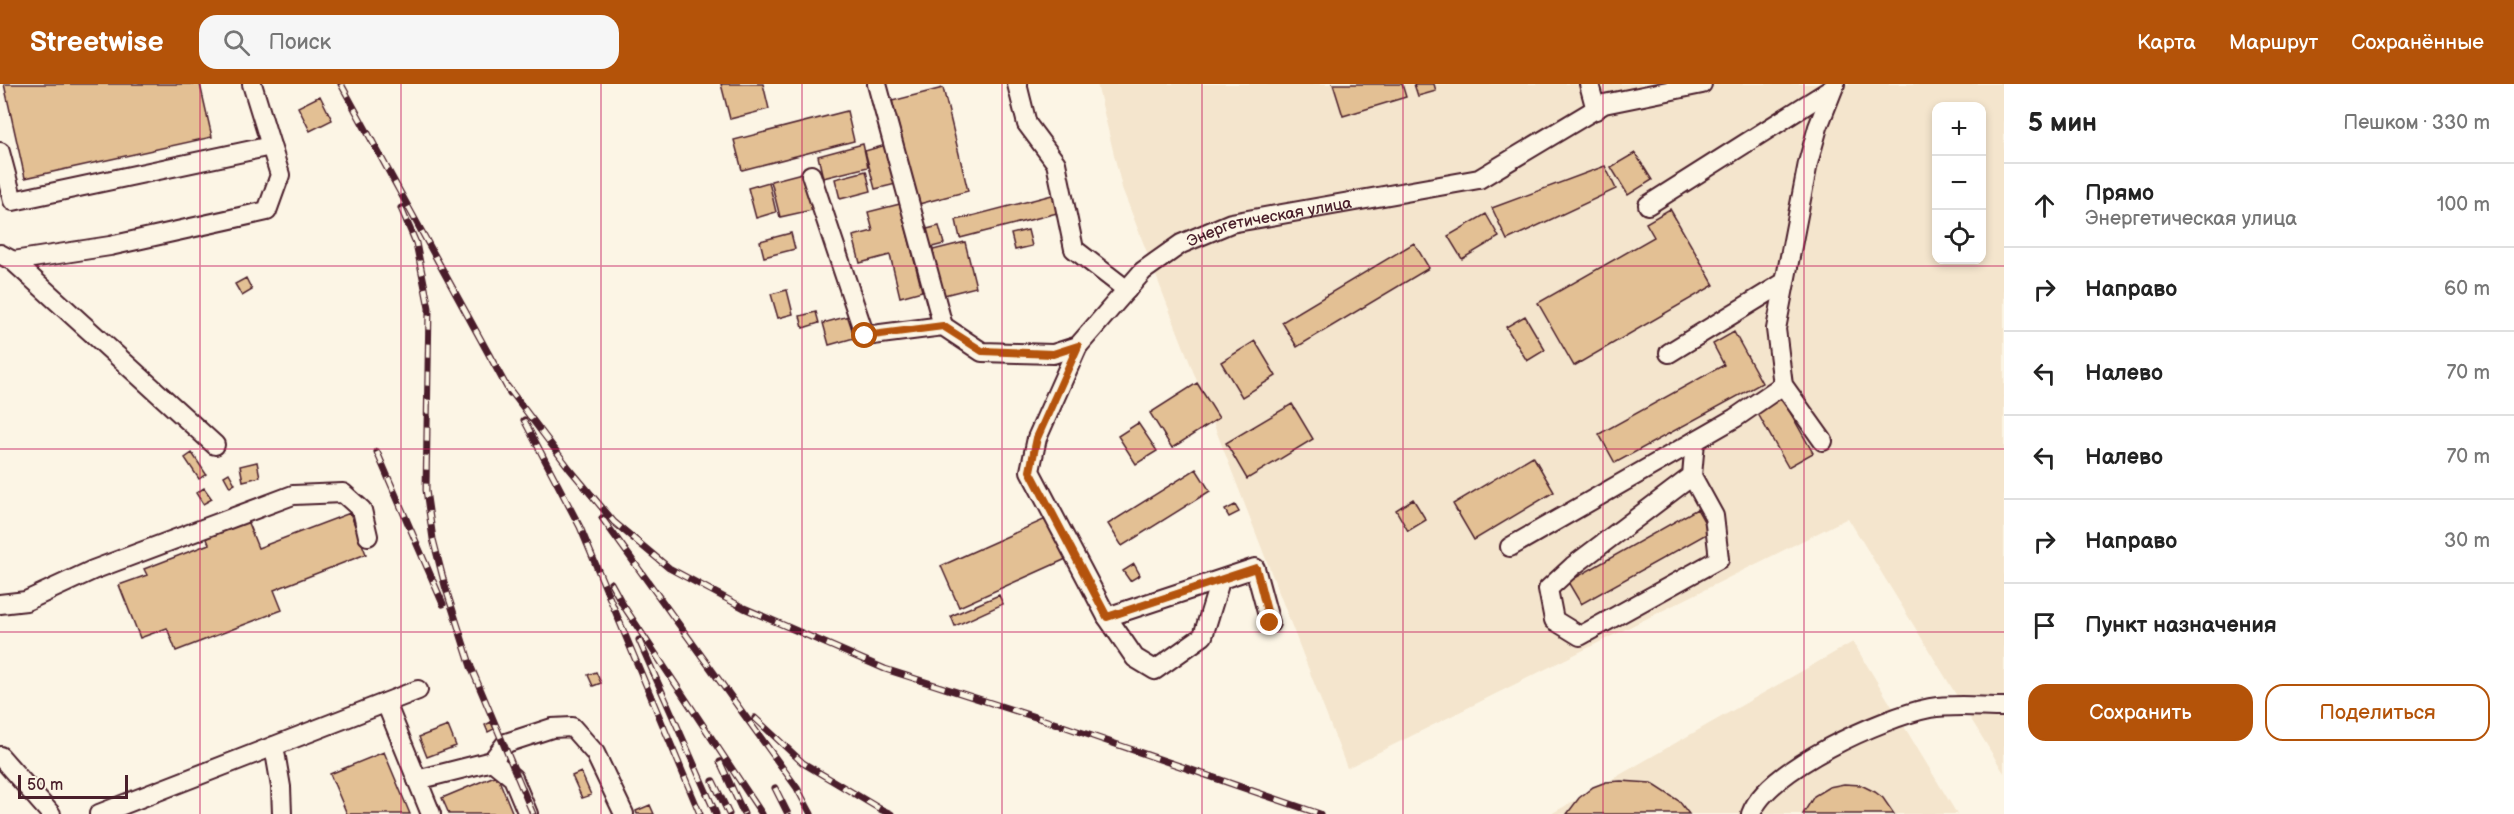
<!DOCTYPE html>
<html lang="ru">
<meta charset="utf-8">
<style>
:root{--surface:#fff;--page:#f6f6f6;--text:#222;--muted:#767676;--line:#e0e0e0;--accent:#b45309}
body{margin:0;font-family:"Balsamiq Sans",sans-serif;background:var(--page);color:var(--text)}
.controls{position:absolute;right:18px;top:18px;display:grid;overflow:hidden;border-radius:12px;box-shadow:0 3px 9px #0003}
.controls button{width:54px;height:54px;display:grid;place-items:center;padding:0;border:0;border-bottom:2px solid var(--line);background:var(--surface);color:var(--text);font:30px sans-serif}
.scale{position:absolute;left:18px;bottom:15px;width:110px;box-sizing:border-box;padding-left:6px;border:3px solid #4a1f2b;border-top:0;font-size:16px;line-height:21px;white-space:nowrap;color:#4a1f2b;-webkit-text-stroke:4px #fcf5e5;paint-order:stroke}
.stop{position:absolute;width:18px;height:18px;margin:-14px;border:4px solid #b45309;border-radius:50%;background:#fff}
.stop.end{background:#b45309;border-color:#fff;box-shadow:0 2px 6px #0008}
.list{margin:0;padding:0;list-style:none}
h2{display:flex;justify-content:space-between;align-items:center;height:78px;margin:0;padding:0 24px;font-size:26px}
h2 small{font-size:20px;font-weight:400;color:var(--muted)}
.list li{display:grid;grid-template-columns:39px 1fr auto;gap:18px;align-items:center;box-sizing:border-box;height:84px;padding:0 24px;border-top:2px solid var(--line)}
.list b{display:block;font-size:22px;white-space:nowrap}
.list p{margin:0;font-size:20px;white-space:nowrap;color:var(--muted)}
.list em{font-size:20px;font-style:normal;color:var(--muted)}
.actions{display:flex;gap:12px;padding:18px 24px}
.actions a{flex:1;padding:14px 0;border:2px solid var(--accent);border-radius:18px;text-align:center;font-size:21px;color:var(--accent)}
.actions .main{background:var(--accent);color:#fff}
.icon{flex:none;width:33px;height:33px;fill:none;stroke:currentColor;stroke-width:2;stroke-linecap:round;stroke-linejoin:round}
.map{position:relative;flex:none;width:2004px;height:730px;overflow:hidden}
header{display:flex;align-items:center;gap:36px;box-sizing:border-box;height:84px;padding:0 30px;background:var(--accent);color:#fff}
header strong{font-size:28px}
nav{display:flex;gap:33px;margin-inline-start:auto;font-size:21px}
.search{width:420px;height:54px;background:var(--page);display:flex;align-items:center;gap:15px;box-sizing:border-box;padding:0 21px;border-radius:18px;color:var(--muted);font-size:22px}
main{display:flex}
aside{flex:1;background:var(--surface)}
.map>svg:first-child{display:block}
.built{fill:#f4e5cd;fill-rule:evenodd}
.building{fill:#e3c094;stroke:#4a1f2b;stroke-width:1.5}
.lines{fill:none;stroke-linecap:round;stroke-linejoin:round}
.minor-casing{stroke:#4a1f2b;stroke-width:22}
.minor{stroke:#fcf5e5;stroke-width:18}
.rail-casing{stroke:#4a1f2b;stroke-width:7}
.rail{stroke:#fcf5e5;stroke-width:4.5;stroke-dasharray:14;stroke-linecap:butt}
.route{stroke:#b45309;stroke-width:8}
.grid{fill:none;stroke:#c2185b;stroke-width:1.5;stroke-opacity:0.55}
.labels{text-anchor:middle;stroke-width:6;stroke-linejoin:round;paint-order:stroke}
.street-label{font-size:16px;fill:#4a1f2b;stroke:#fcf5e5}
</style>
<header>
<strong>Streetwise</strong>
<div class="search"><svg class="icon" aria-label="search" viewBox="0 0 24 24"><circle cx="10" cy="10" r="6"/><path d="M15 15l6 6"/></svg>Поиск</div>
<nav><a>Карта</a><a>Маршрут</a><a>Сохранённые</a></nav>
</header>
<main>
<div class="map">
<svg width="2004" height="730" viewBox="0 0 2004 730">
<rect width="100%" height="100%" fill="#fcf5e5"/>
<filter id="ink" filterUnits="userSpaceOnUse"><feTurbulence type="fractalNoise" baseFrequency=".0167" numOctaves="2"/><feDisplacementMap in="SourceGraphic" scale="12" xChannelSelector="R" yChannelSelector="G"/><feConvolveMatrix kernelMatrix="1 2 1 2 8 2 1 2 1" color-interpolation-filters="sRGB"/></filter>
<g filter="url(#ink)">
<!-- built -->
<path class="built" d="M 1097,0 L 2004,0 L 2004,689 L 1848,434 L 1347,684 L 1122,104 ZM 1936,22 L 1982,22 L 1982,176 L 1936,176 Z
M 1853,558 L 1957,730 L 1551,730 Z"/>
<!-- building -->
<path class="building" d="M 4,0 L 200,0 L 212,53 L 25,94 Z
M 721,0 L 763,0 L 769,25 L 730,35 Z
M 1333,0 L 1402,0 L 1406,13 L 1343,32 Z
M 1414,0 L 1434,0 L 1436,7 L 1418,12 Z
M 943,4 L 968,107 L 919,120 L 892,17 Z
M 320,12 L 332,36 L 310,47 L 298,23 Z
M 847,27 L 854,57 L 742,86 L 734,56 Z
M 863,60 L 868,83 L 823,94 L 818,72 Z
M 886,61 L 896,100 L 875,105 L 865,67 Z
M 1635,69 L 1652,96 L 1628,111 L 1611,83 Z
M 1605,82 L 1616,105 L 1507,156 L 1492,124 Z
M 866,87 L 871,107 L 840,115 L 835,95 Z
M 802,89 L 812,126 L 780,133 L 771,97 Z
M 769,98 L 776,128 L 756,134 L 748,104 Z
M 1056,110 L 1061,128 L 960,154 L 956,136 Z
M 900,120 L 922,207 L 900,213 L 890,171 L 860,179 L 853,152 L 873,147 L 868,128 Z
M 1670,125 L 1714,201 L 1574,282 L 1538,219 L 1654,153 L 1646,139 Z
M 1486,130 L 1499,153 L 1462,175 L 1448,152 Z
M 939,142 L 944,160 L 928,164 L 923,146 Z
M 1028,146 L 1032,162 L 1015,166 L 1011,150 Z
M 791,149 L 795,165 L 764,173 L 760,157 Z
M 965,158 L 976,203 L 940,212 L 929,167 Z
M 1414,159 L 1429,184 L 1297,263 L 1282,238 Z
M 246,194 L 252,206 L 242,212 L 235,200 Z
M 787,206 L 793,230 L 778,234 L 771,210 Z
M 816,228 L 819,239 L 803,244 L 800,232 Z
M 849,232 L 854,254 L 829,261 L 823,239 Z
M 1525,232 L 1545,266 L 1527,277 L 1506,243 Z
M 1734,248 L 1762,299 L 1615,379 L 1599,350 L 1724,281 L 1713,260 Z
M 1255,257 L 1276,292 L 1242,313 L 1221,278 Z
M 1197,299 L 1219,334 L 1172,364 L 1150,329 Z
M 1782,314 L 1813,369 L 1788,383 L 1757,328 Z
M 1292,320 L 1313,355 L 1247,395 L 1226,359 Z
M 1138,339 L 1157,367 L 1136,380 L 1118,352 Z
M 192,369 L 206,390 L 199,395 L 185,374 Z
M 1533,372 L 1554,408 L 1474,456 L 1453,420 Z
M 257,378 L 260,393 L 243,397 L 240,382 Z
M 1196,385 L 1210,407 L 1122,462 L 1108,440 Z
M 229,389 L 235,400 L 230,403 L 224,392 Z
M 204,404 L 212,415 L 203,420 L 196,409 Z
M 1413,415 L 1426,436 L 1408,447 L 1396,426 Z
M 1235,421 L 1239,428 L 1229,433 L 1225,426 Z
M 1697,425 L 1710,448 L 1581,520 L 1568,498 Z
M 350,429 L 366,470 L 274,506 L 282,526 L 176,567 L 167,544 L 140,554 L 119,501 L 147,491 L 144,485 L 209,460 L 205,450 L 246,434 L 258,464 Z
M 1048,434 L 1066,475 L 959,523 L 941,482 Z
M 1134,480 L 1140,491 L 1130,497 L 1123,487 Z
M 999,511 L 1003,520 L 955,542 L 951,532 Z
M 596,588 L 601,599 L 593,602 L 588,591 Z
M 491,638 L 494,645 L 488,648 L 485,641 Z
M 448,642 L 456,662 L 427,673 L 419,653 Z
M 384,668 L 410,730 L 347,730 L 330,690 Z
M 581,688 L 591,711 L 582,714 L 572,692 Z
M 497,691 L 513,730 L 449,730 L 442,714 Z
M 1621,697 L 1651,699 L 1679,717 L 1689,730 L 1567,730 L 1579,714 L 1593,703 L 1606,698 Z
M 1844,700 L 1861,701 L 1875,708 L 1883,714 L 1894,730 L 1803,730 L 1814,712 L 1829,703 Z
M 650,721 L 654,730 L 637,730 L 636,727 Z"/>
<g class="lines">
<!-- minor casing -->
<g class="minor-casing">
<g id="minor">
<path d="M 877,0 L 943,242"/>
<path d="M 1017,0 L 1027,40 L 1056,79 L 1074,165 L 1127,206"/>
<path d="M 1589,0 L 1596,26"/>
<path d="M 0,68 L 13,117 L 271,62"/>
<path id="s1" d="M 811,91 L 865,252 L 943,242 L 982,268 L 1053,270 L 1078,262 L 1143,187 L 1181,160 L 1231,139 L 1479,95 L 1604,20 L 1702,0"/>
<path d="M 1648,121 L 1833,4"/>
<path d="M 0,170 L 13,177 L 215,361"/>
<path d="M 13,177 L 110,162 L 267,127 L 280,91 L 252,0"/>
<path d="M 1078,262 L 1037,354 L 1030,387 L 1107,533 L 1135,574 L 1155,586 L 1203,552 L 1220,497"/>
<path d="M 1669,269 L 1785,198"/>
<path d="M 1823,357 L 1783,301 L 1776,245 L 1808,79 L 1818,43 L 1835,0"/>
<path d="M 1692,392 L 1573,482 L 1548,505 L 1554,536 L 1580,552 L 1719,475 L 1714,432 L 1692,392 L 1695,357"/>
<path d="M 1510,463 L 1735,334 L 1783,301"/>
<path d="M 0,520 L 26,517 L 93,486 L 293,411 L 343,409 L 362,426 L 368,452"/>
<path d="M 1107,533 L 1255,484 L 1270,539"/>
<path d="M 386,619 L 431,730"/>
<path d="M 274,662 L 281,703 L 282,730"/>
<path d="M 0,672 L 51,730"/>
<path d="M 492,677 L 513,694 L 528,730"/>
<path d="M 417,696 L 492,677 L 506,659 L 552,644 L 572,643 L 595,669 L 624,730"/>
<path d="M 99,730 L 418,606"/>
<path d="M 1751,730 C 1767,685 1884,633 1930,624 C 1953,620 1980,623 2004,623"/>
</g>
</g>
<!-- minor -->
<use href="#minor" class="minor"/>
<!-- rail casing -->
<g class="rail-casing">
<path id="rail" d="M 341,0 L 510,309
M 401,124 L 416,159 L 429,224 L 426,406 L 433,455 L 445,502 L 471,583 L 533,730
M 507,302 L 569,384 L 614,438 L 669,484 L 744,524 L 885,585 L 1060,641 L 1320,730
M 524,336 L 580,443 L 700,730
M 377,368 L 443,520
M 602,434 L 797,704 L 811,730
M 611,499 L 623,521 L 762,730
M 639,556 L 716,730
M 755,634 L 803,679 L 880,725 L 891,730
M 720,678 L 744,730
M 713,697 L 729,730
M 775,704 L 788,730"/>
</g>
<!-- rail -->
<use href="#rail" class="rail"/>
</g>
</g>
<g class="lines" filter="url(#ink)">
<!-- route -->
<path class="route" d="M 865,252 L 943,242 L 982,267 L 1053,270 L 1078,262 L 1037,354 L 1030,387 L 1107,533 L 1256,484 L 1270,539"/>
</g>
<!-- grid -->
<path class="grid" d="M 200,0 L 200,730M 401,0 L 401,730M 601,0 L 601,730M 802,0 L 802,730M 1002,0 L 1002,730M 1202,0 L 1202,730M 1403,0 L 1403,730M 1603,0 L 1603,730M 1804,0 L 1804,730M 0,182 L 2004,182M 0,365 L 2004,365M 0,548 L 2004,548"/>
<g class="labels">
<!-- street labels -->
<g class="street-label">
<text dy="6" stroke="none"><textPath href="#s1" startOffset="630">Энергетическая улица</textPath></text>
</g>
</g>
</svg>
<div class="controls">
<button>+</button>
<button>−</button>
<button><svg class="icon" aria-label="locate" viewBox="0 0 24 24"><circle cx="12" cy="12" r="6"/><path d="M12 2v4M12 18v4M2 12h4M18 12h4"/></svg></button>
</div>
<div class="scale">50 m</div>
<div class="stop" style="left:865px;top:252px"></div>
<div class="stop end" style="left:1270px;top:539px"></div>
</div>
<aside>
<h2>5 мин<small>Пешком · 330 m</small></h2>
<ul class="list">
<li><svg class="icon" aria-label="ahead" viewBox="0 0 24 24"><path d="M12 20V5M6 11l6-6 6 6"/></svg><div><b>Прямо</b><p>Энергетическая улица</p></div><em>100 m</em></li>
<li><svg class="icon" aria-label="right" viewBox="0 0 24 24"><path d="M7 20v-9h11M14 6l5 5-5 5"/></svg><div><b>Направо</b></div><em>60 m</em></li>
<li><svg class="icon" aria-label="left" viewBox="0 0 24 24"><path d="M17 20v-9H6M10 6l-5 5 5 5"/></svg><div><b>Налево</b></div><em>70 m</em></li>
<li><svg class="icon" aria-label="left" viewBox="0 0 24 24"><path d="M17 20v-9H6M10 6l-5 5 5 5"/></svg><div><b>Налево</b></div><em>70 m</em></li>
<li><svg class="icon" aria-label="right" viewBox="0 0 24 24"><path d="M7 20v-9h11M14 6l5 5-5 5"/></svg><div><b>Направо</b></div><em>30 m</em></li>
<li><svg class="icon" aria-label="arrive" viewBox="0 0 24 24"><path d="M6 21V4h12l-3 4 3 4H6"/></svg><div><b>Пункт назначения</b></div></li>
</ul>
<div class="actions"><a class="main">Сохранить</a><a>Поделиться</a></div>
</aside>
</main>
